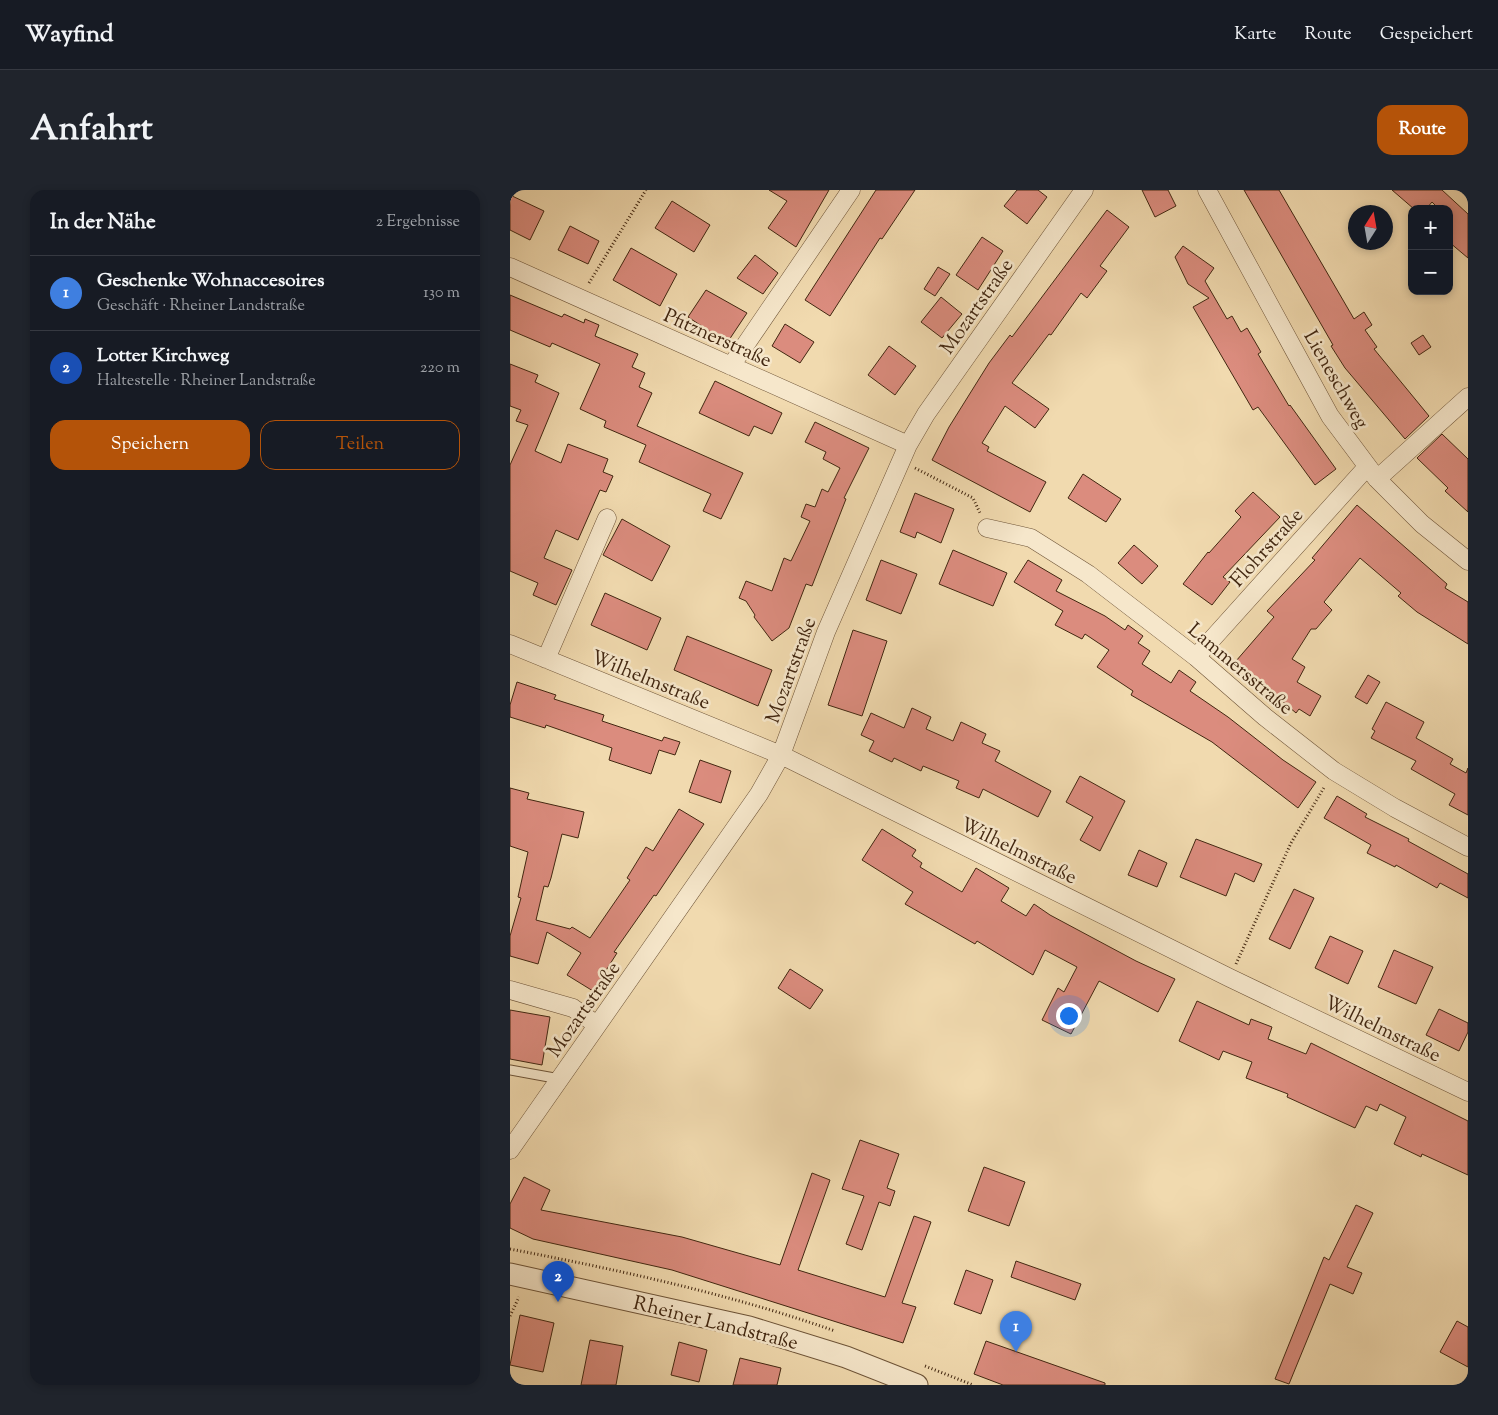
<!DOCTYPE html>
<html lang="de">
<meta charset="utf-8">
<style>
:root{--surface:#171b24;--page:#20242c;--text:#f1f3f6;--muted:#9ea1a6;--line:#363941;--accent:#b45309}
body{margin:0;font-family:"Sorts Mill Goudy",serif;background:var(--page);color:var(--text)}
.controls{position:absolute;right:15px;top:15px;display:grid;overflow:hidden;border-radius:10px;box-shadow:0 2px 8px #0003}
.controls button{width:45px;height:45px;display:grid;place-items:center;padding:0;border:0;border-bottom:1px solid var(--line);background:var(--surface);color:var(--text);font:25px sans-serif}
.compass{position:absolute;left:838px;top:15px;width:45px;height:45px;border-radius:50%;background:var(--surface);box-shadow:0 2px 8px #0003;rotate:11deg}
.you{position:absolute;left:558px;top:825px;width:18px;height:18px;margin:-12px;border:4px solid #fff;border-radius:50%;background:#1a73e8;box-shadow:0 0 0 8px #1a73e833}
.badge{display:grid;place-items:center;width:32px;height:32px;border-radius:50%;background:var(--accent);color:#fff;font-size:16px;font-weight:700}
.pin{position:absolute;translate:-50% -41px;filter:drop-shadow(0 1px 2px #0008)}
.pin::after{content:'';position:absolute;top:26px;width:18px;height:15px;background:inherit;clip-path:polygon(0 0,100% 0,50% 100%)}
.list{margin:0;padding:0;list-style:none}
h2{display:flex;justify-content:space-between;align-items:center;height:65px;margin:0;padding:0 20px;font-size:21px}
h2 small{font-size:16px;font-weight:400;color:var(--muted)}
.list li{display:grid;grid-template-columns:32px 1fr auto;gap:15px;align-items:center;box-sizing:border-box;height:75px;padding:0 20px;border-top:1px solid var(--line)}
.list b{display:block;font-size:19px;white-space:nowrap}
.list p{margin:0;font-size:16px;white-space:nowrap;color:var(--muted)}
.list em{font-size:16px;font-style:normal;color:var(--muted)}
.actions{display:flex;gap:10px;padding:15px 20px}
.actions a{flex:1;padding:11px 0;border:1px solid var(--accent);border-radius:15px;text-align:center;font-size:18px;color:var(--accent)}
.actions .main{background:var(--accent);color:#fff}
.map{position:relative;flex:none;width:958px;height:1195px;overflow:hidden;border-radius:15px}
header{display:flex;align-items:center;gap:30px;box-sizing:border-box;height:70px;padding:0 25px;background:var(--surface);border-bottom:1px solid var(--line)}
header strong{font-size:24px}
nav{display:flex;gap:28px;margin-inline-start:auto;font-size:18px}
.intro{display:flex;align-items:center;justify-content:space-between;box-sizing:border-box;height:120px;padding:0 30px}
h1{margin:0;font-size:35px}
.button{padding:12px 22px;border-radius:15px;background:var(--accent);color:#fff;font-size:18px;font-weight:700}
main{display:flex;gap:30px;padding:0 30px}
aside{flex:1;background:var(--surface);border-radius:15px;box-shadow:0 2px 8px #0003}
.map>svg:first-child{display:block}
.building{fill:#db8c7e;stroke:#422711}
.lines{fill:none;stroke-linecap:round;stroke-linejoin:round}
.service-casing{stroke:#6e5438;stroke-width:11}
.minor-casing{stroke:#6e5438;stroke-width:19}
.tertiary-casing{stroke:#6e5438;stroke-width:23}
.path{stroke:#422711;stroke-width:3;stroke-dasharray:1 2.5;stroke-linecap:butt}
.service{stroke:#f6e7cb;stroke-width:9}
.minor{stroke:#f6e7cb;stroke-width:18}
.tertiary{stroke:#f6e7cb;stroke-width:21}
.labels{text-anchor:middle;stroke-width:5;stroke-linejoin:round;paint-order:stroke}
.street-label{font-size:20px;fill:#422711;stroke:#f6e7cb}
</style>
<header>
<strong>Wayfind</strong>
<nav><a>Karte</a><a>Route</a><a>Gespeichert</a></nav>
</header>
<div class="intro"><h1>Anfahrt</h1><a class="button">Route</a></div>
<main>
<aside>
<h2>In der Nähe<small>2 Ergebnisse</small></h2>
<ul class="list">
<li><span class="badge" style="background:#3f7fe0">1</span><div><b>Geschenke Wohnaccesoires</b><p>Geschäft · Rheiner Landstraße</p></div><em>130 m</em></li>
<li><span class="badge" style="background:#1a4fb4">2</span><div><b>Lotter Kirchweg</b><p>Haltestelle · Rheiner Landstraße</p></div><em>220 m</em></li>
</ul>
<div class="actions"><a class="main">Speichern</a><a>Teilen</a></div>
</aside>
<div class="map">
<svg width="958" height="1195" viewBox="0 0 958 1195">
<rect width="100%" height="100%" fill="#f1daaf"/>
<filter id="stains"><feTurbulence type="fractalNoise" baseFrequency=".004" numOctaves="4"/><feColorMatrix values="0 0 0 0 .2 0 0 0 0 .09 0 0 0 0 .02 0 0 0 .5 -.17"/></filter>
<radialGradient id="worn" r=".72"><stop offset=".6" stop-color="#630" stop-opacity="0"/><stop offset="1" stop-color="#630" stop-opacity=".3"/></radialGradient>
<!-- building -->
<path class="building" d="M 259,0 L 319,0 L 286,57 L 258,38 L 277,11 Z
M 366,0 L 405,0 L 372,49 L 370,48 L 320,126 L 295,110 Z
M 507,0 L 528,0 L 537,7 L 517,34 L 494,16 Z
M 632,0 L 658,0 L 666,16 L 645,27 Z
M 734,0 L 769,0 L 844,129 L 854,122 L 862,135 L 855,140 L 867,157 L 864,159 L 919,226 L 895,249 L 835,178 L 821,156 L 823,155 Z
M 882,0 L 932,0 L 958,24 L 958,68 L 939,52 L 939,19 L 929,19 L 922,12 L 916,19 L 904,19 Z
M 0,5 L 34,21 L 20,50 L 0,40 Z
M 162,11 L 200,35 L 184,62 L 145,38 Z
M 597,20 L 619,37 L 590,76 L 597,81 L 577,108 L 571,103 L 541,145 L 539,144 L 502,193 L 539,219 L 525,238 L 495,216 L 472,253 L 479,257 L 477,261 L 536,292 L 520,322 L 422,270 L 439,237 L 479,173 L 500,145 L 502,147 Z
M 60,36 L 89,51 L 78,74 L 48,60 Z
M 472,47 L 493,61 L 468,100 L 446,85 Z
M 673,56 L 704,78 L 695,91 L 717,129 L 722,126 L 731,142 L 737,138 L 751,162 L 748,164 L 779,216 L 780,215 L 826,279 L 805,295 L 748,217 L 743,220 L 683,117 L 699,108 L 678,94 L 665,67 Z
M 121,58 L 167,84 L 150,116 L 103,90 Z
M 245,65 L 268,83 L 253,104 L 227,88 Z
M 428,77 L 440,84 L 425,106 L 414,99 Z
M 196,100 L 237,123 L 217,153 L 178,127 Z
M 0,105 L 52,127 L 54,124 L 74,133 L 75,129 L 89,135 L 85,146 L 128,164 L 122,177 L 135,183 L 129,197 L 142,203 L 127,236 L 233,283 L 211,329 L 193,321 L 201,304 L 129,272 L 136,255 L 94,237 L 96,231 L 70,219 L 90,174 L 42,153 L 40,157 L 0,140 Z
M 431,107 L 452,124 L 432,148 L 411,132 Z
M 275,134 L 304,152 L 290,173 L 262,156 Z
M 913,145 L 921,157 L 909,165 L 901,153 Z
M 379,156 L 406,176 L 385,205 L 358,185 Z
M 0,174 L 28,185 L 25,192 L 49,203 L 25,261 L 51,273 L 58,254 L 98,269 L 93,282 L 103,286 L 96,302 L 90,300 L 68,350 L 46,340 L 34,368 L 62,380 L 46,415 L 23,405 L 28,393 L 0,381 L 0,275 L 18,235 L 6,231 L 11,220 L 0,216 Z
M 205,191 L 272,223 L 262,244 L 244,236 L 239,246 L 189,223 Z
M 305,232 L 359,258 L 334,308 L 336,309 L 302,396 L 296,394 L 279,438 L 262,451 L 244,427 L 245,425 L 236,411 L 229,408 L 236,391 L 262,401 L 274,368 L 281,371 L 300,331 L 291,327 L 296,314 L 305,317 L 312,299 L 318,302 L 330,278 L 313,269 L 316,262 L 295,252 Z
M 932,244 L 958,269 L 958,322 L 935,301 L 938,298 L 907,268 Z
M 573,284 L 611,309 L 596,332 L 558,308 Z
M 743,302 L 770,327 L 713,387 L 720,392 L 702,415 L 673,394 L 698,362 L 699,363 L 731,327 L 725,321 Z
M 405,303 L 444,319 L 431,353 L 407,342 L 405,348 L 390,342 Z
M 847,315 L 937,394 L 935,398 L 958,412 L 958,454 L 907,422 L 888,406 L 891,403 L 850,368 L 814,412 L 822,420 L 806,439 L 801,439 L 782,469 L 795,477 L 787,492 L 811,506 L 800,526 L 789,519 L 786,523 L 726,471 L 764,427 L 757,421 L 805,370 L 802,368 Z
M 112,329 L 160,356 L 142,391 L 93,365 Z
M 624,355 L 648,376 L 632,394 L 608,373 Z
M 443,360 L 497,383 L 483,416 L 429,394 Z
M 371,370 L 407,384 L 391,424 L 356,410 Z
M 518,370 L 552,390 L 546,401 L 595,426 L 615,440 L 618,435 L 633,446 L 628,453 L 640,461 L 632,474 L 661,493 L 669,480 L 686,492 L 680,501 L 718,527 L 773,570 L 806,592 L 788,618 L 702,552 L 621,505 L 623,501 L 587,477 L 599,460 L 575,444 L 572,449 L 545,435 L 553,421 L 504,392 Z
M 95,403 L 151,428 L 137,460 L 81,435 Z
M 343,440 L 377,451 L 352,526 L 318,515 Z
M 177,446 L 262,480 L 248,516 L 164,480 Z
M 858,485 L 870,492 L 857,514 L 845,507 Z
M 7,492 L 46,505 L 44,509 L 94,525 L 92,531 L 152,551 L 154,547 L 170,552 L 165,565 L 149,560 L 141,584 L 99,570 L 102,558 L 36,535 L 35,538 L 0,527 L 0,515 Z
M 876,512 L 914,532 L 906,548 L 943,569 L 940,574 L 956,583 L 958,578 L 958,625 L 939,615 L 945,604 L 901,579 L 906,571 L 861,548 L 865,541 L 862,539 Z
M 402,518 L 421,527 L 416,539 L 443,551 L 451,532 L 476,544 L 472,553 L 490,561 L 485,571 L 541,601 L 528,627 L 473,599 L 469,608 L 446,598 L 449,591 L 413,576 L 411,581 L 384,568 L 382,572 L 359,561 L 364,551 L 351,545 L 361,523 L 394,538 Z
M 190,570 L 221,581 L 211,613 L 179,602 Z
M 570,586 L 615,611 L 590,661 L 570,650 L 583,627 L 556,612 Z
M 0,598 L 19,603 L 17,609 L 74,622 L 68,648 L 52,644 L 41,688 L 38,697 L 34,696 L 26,730 L 60,739 L 62,737 L 80,748 L 120,690 L 117,688 L 136,657 L 143,661 L 169,619 L 194,634 L 146,706 L 144,705 L 104,762 L 107,763 L 83,801 L 57,785 L 71,763 L 37,742 L 28,774 L 0,766 L 0,746 L 11,708 L 8,707 L 18,662 L 0,656 Z
M 827,606 L 857,624 L 855,627 L 899,649 L 898,651 L 958,684 L 958,708 L 930,693 L 927,698 L 886,675 L 885,677 L 857,663 L 861,655 L 814,628 Z
M 372,639 L 406,660 L 402,666 L 412,673 L 410,677 L 452,702 L 466,678 L 499,698 L 491,711 L 516,726 L 524,714 L 540,725 L 626,771 L 665,789 L 648,822 L 589,791 L 561,844 L 532,830 L 548,798 L 554,802 L 567,777 L 535,760 L 523,785 L 467,751 L 465,754 L 395,714 L 403,702 L 352,670 Z
M 686,649 L 752,674 L 744,692 L 725,683 L 716,706 L 670,687 Z
M 629,660 L 657,673 L 647,697 L 618,685 Z
M 784,699 L 804,708 L 780,759 L 759,749 Z
M 820,746 L 853,761 L 838,794 L 805,778 Z
M 884,760 L 923,777 L 906,814 L 868,797 Z
M 280,779 L 313,800 L 300,819 L 268,798 Z
M 687,811 L 739,835 L 741,829 L 762,837 L 758,849 L 796,864 L 801,853 L 958,931 L 958,985 L 912,964 L 911,967 L 884,954 L 896,927 L 870,914 L 867,921 L 856,916 L 845,938 L 777,907 L 778,904 L 736,888 L 742,872 L 713,861 L 709,870 L 669,851 Z
M 929,819 L 958,833 L 958,842 L 949,861 L 916,845 Z
M 0,820 L 40,827 L 32,875 L 0,869 Z
M 350,950 L 389,964 L 377,998 L 385,1001 L 380,1016 L 369,1012 L 352,1060 L 336,1054 L 354,1006 L 332,999 Z
M 474,977 L 515,992 L 499,1036 L 458,1021 Z
M 302,983 L 320,990 L 288,1080 L 375,1107 L 404,1026 L 421,1032 L 392,1113 L 406,1117 L 393,1153 L 162,1080 L 23,1049 L 0,1038 L 0,1014 L 14,987 L 40,1000 L 31,1020 L 172,1047 L 270,1075 Z
M 846,1015 L 863,1023 L 837,1077 L 852,1083 L 843,1104 L 820,1094 L 779,1194 L 765,1189 L 814,1067 L 819,1070 Z
M 506,1071 L 571,1094 L 565,1110 L 501,1087 Z
M 456,1080 L 483,1090 L 471,1124 L 444,1114 Z
M 10,1125 L 44,1133 L 33,1182 L 0,1175 Z
M 947,1131 L 958,1137 L 958,1177 L 930,1162 Z
M 80,1150 L 113,1156 L 106,1195 L 71,1195 Z
M 476,1151 L 595,1193 L 595,1195 L 493,1195 L 464,1184 Z
M 169,1152 L 197,1160 L 189,1192 L 161,1185 Z
M 230,1168 L 271,1178 L 267,1195 L 223,1195 Z"/>
<g class="lines">
<!-- service casing -->
<g class="service-casing">
<path id="service" d="M 0,880 L 50,889"/>
</g>
<!-- minor casing -->
<g class="minor-casing">
<path id="minor" d="M 697,0 L 820,226 L 867,289 L 912,334 L 958,371
M 0,77 L 398,255
M 221,176 L 341,0
M 867,289 L 958,207
M 477,338 L 521,348 L 578,384 L 686,467 L 755,527 L 824,581 L 885,618 L 958,657
M 0,454 L 271,565 L 720,788 L 958,902
M 686,467 L 857,277
M 36,469 L 97,328
M 0,800 L 63,818 L 87,835
M 0,960 L 249,604 L 271,565 L 316,442 L 398,255 L 416,224 L 574,0"/>
</g>
<!-- tertiary casing -->
<g class="tertiary-casing">
<path id="tertiary" d="M 0,1084 L 239,1137 L 336,1167 L 407,1195"/>
</g>
<!-- path -->
<path class="path" d="M 79,93 L 136,0
M 405,278 L 463,308 L 470,323
M 726,774 L 781,653 L 815,596
M 0,1059 C 109,1080 220,1104 325,1141
M 0,1126 L 9,1107
M 415,1176 L 463,1195"/>
<!-- service -->
<use href="#service" class="service"/>
<!-- minor -->
<use href="#minor" class="minor"/>
<!-- tertiary -->
<use href="#tertiary" class="tertiary"/>
</g>
<g class="labels">
<!-- street labels -->
<g class="street-label">
<text transform="translate(466 116) rotate(-55)" y="7">Mozartstraße</text>
<text transform="translate(208 147) rotate(24)" y="7">Pfitznerstraße</text>
<text transform="translate(827 189) rotate(60)" y="7">Lieneschweg</text>
<text transform="translate(756 357) rotate(-48)" y="7">Flohrstraße</text>
<text transform="translate(731 478) rotate(40)" y="7">Lammersstraße</text>
<text transform="translate(280 480) rotate(-70)" y="7">Mozartstraße</text>
<text transform="translate(141 489) rotate(22)" y="7">Wilhelmstraße</text>
<text transform="translate(509 660) rotate(26)" y="7">Wilhelmstraße</text>
<text transform="translate(73 819) rotate(-55)" y="7">Mozartstraße</text>
<text transform="translate(873 838) rotate(26)" y="7">Wilhelmstraße</text>
<text transform="translate(206 1132) rotate(14)" y="7">Rheiner Landstraße</text>
</g>
</g>
<rect width="100%" height="100%" filter="url(#stains)"/>
<rect width="100%" height="100%" fill="url(#worn)"/>
</svg>
<div class="controls">
<button>+</button>
<button>−</button>
</div>
<svg class="compass" viewBox="-18 -18 36 36"><path d="M0-13l5 13h-10z" fill="#e53935"/><path d="M0 13l5-13h-10z" fill="#9ea1a6"/></svg>
<div class="you"></div>
<div class="pin badge" style="left:506px;top:1162px;background:#3f7fe0">1</div>
<div class="pin badge" style="left:48px;top:1112px;background:#1a4fb4">2</div>
</div>
</main>
